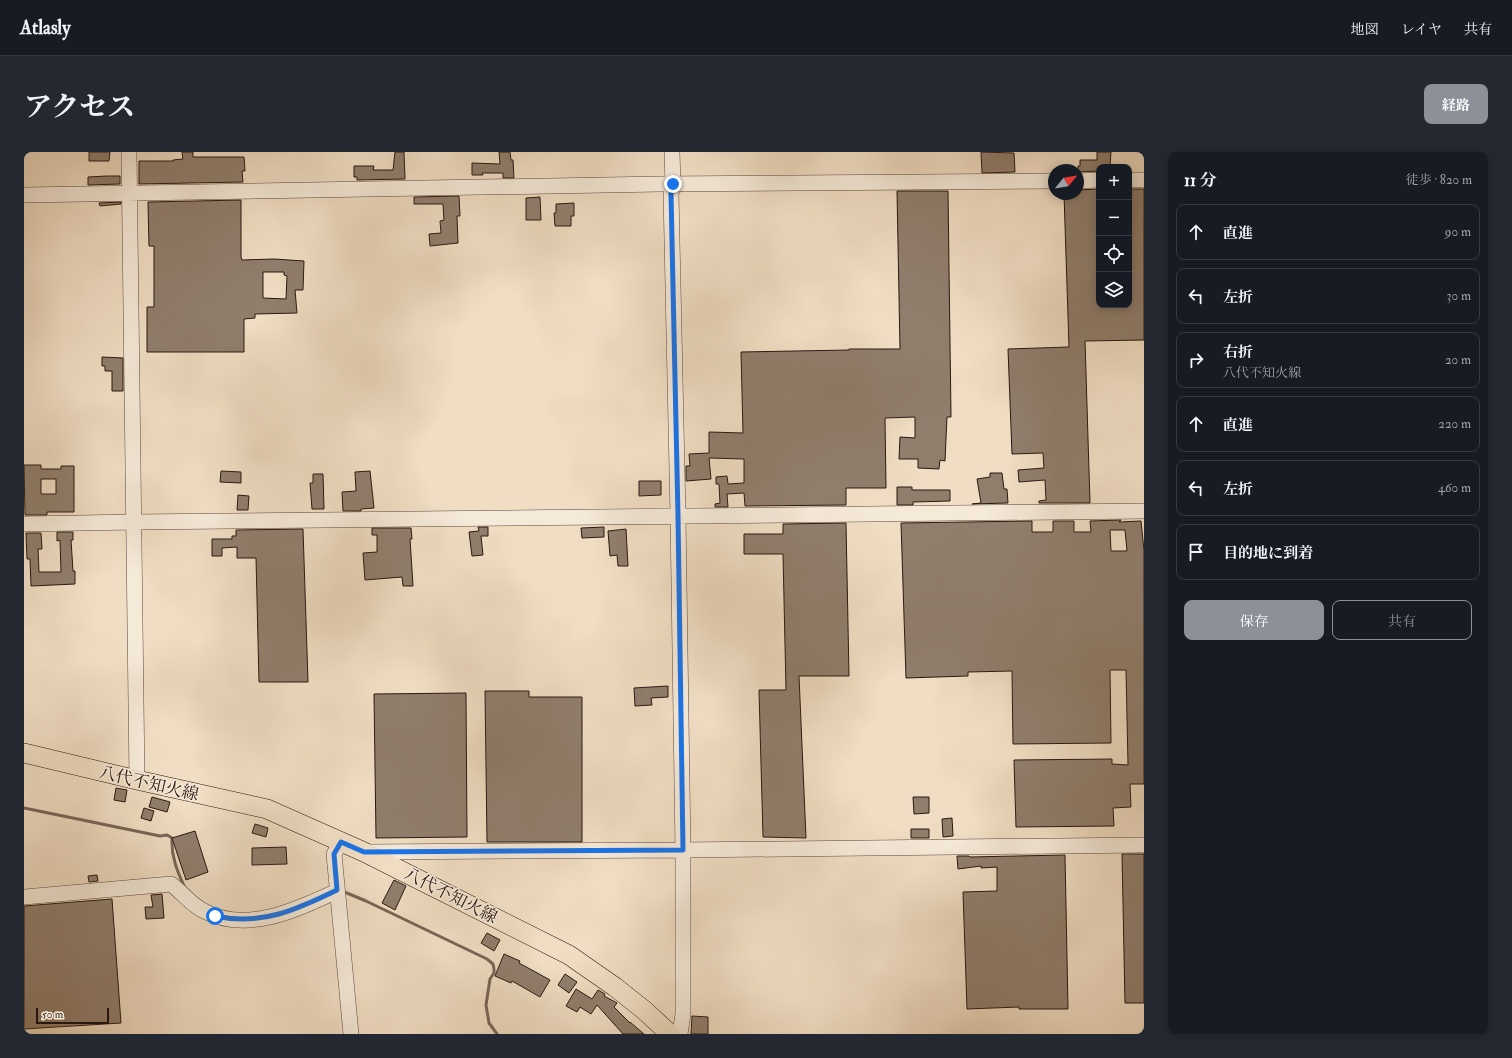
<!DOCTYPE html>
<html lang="ja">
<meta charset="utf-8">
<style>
:root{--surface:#171b24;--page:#242831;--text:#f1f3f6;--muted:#9ea1a6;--line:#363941;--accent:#8c9099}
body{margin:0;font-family:"IM FELL Double Pica","Noto Serif JP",serif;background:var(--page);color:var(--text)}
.controls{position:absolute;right:12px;top:12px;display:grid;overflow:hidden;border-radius:8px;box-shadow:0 2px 10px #0003}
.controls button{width:36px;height:36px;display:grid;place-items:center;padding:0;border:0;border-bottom:1px solid var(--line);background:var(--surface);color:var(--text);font:20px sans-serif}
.compass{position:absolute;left:1024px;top:12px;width:36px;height:36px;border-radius:50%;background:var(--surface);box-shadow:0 2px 10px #0003;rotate:60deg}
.scale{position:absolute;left:12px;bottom:10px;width:73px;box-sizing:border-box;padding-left:4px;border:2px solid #291810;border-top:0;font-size:11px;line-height:14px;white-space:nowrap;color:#291810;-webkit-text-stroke:3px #f5e9d8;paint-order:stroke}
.stop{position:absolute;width:12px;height:12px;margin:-9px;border:3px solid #1a73e8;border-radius:50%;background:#fff}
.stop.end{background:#1a73e8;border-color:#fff;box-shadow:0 1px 4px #0008}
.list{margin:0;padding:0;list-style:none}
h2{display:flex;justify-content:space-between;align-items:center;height:52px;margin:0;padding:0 16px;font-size:17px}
h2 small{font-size:13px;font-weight:400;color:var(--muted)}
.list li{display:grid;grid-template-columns:26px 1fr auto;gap:12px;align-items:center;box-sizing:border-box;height:56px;margin:0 8px 8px;padding:0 8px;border:1px solid var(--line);border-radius:8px}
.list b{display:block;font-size:15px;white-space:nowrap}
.list p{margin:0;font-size:13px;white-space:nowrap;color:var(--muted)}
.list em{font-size:13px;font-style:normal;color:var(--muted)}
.actions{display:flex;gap:8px;padding:12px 16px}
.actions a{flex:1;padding:9px 0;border:1px solid var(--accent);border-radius:8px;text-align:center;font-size:14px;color:var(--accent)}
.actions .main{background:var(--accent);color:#fff}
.icon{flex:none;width:22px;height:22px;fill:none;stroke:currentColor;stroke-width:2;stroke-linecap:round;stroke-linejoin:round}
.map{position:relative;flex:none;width:1120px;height:882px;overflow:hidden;border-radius:8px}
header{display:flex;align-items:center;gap:24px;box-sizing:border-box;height:56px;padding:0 20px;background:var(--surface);border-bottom:1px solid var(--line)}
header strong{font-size:19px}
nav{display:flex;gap:22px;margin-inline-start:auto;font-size:14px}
.intro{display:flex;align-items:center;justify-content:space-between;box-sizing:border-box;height:96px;padding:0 24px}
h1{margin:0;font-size:28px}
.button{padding:10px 18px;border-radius:8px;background:var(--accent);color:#fff;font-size:14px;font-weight:700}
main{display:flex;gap:24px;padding:0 24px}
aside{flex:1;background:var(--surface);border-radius:8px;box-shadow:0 2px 10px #0003}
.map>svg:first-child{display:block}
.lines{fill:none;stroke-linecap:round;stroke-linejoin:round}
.stream{stroke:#786657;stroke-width:3}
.building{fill:#907e6d;stroke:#291810;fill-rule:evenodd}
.minor-casing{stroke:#5b493d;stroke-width:16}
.major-casing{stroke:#291810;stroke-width:20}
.minor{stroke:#f5e9d8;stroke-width:15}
.major{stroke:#f0ddc3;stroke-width:19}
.route{stroke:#1a73e8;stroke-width:5}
.labels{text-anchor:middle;stroke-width:3;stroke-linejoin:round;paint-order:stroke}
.street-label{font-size:17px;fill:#291810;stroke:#f5e9d8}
</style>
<header>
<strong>Atlasly</strong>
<nav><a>地図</a><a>レイヤ</a><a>共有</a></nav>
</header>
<div class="intro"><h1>アクセス</h1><a class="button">経路</a></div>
<main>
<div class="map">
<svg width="1120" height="882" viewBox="0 0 1120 882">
<rect width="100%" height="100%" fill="#f0ddc3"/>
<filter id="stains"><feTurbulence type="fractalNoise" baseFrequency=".005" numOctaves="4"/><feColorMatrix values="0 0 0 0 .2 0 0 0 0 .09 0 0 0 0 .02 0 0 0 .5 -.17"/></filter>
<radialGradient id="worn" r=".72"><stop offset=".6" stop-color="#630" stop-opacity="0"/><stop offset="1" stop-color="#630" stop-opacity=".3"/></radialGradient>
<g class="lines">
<!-- stream -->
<path class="stream" d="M 0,656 L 136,684 L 143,683 L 148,686 C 147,704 153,719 161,736
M 318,739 L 342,749 L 463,807 L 469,812 L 470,817 L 470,821 L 466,827 L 462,853 L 465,871 L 473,882"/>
</g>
<!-- building -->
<path class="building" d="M 65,0 L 86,0 L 85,9 L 65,9 Z
M 158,0 L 169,0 L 169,5 L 220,5 L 221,19 L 218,19 L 219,30 L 115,32 L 115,9 L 149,9 L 149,8 L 159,7 Z
M 371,0 L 380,0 L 381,27 L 333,28 L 333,25 L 330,25 L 330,14 L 350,14 L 349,18 L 369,18 Z
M 475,0 L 486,0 L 487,8 L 489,8 L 490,26 L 479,26 L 479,21 L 458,21 L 459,23 L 448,23 L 448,11 L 476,12 Z
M 957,0 L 990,1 L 991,20 L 958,21 Z
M 1073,0 L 1087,0 L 1086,15 L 1075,15 L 1075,19 L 1054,20 L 1054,14 L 1056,14 L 1056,8 L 1073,8 Z
M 83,24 L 96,24 L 96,32 L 64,33 L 64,25 Z
M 1075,37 L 1075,153 L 1105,153 L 1105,37 L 1120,37 L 1120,188 L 1061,189 L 1066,351 L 1015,351 L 1015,349 L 1022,348 L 1021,328 L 995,330 L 994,318 L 1020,316 L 1019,301 L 988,302 L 984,197 L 1045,195 L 1040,42 L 1054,42 L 1054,38 Z
M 873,39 L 924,39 L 927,265 L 923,265 L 921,309 L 916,308 L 915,317 L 894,316 L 894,307 L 875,307 L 876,285 L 891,286 L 891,265 L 861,266 L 862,336 L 822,336 L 822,353 L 721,354 L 720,341 L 703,342 L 704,355 L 691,355 L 691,352 L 696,351 L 695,332 L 692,332 L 692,325 L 703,324 L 704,332 L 720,331 L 720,307 L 685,306 L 687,327 L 662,329 L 662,314 L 666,314 L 665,302 L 685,301 L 685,280 L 719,281 L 717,200 L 825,198 L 825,197 L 876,197 Z
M 435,44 L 436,64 L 433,64 L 434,91 L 406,94 L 405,82 L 417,81 L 416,69 L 420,68 L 419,52 L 390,52 L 390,45 Z
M 516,45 L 517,68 L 502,68 L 502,46 Z
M 217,48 L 217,105 L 218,108 L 250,107 L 280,109 L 279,138 L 271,138 L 273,161 L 231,162 L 231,166 L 220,167 L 220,200 L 123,200 L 123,155 L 130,155 L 130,94 L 125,94 L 124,50 ZM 239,120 L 260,120 L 260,123 L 263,124 L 262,147 L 239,146 Z
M 97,50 L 97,52 L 76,54 L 75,51 Z
M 550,51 L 550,64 L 547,64 L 547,74 L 531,74 L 530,61 L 532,61 L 532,52 Z
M 78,205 L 99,206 L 99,239 L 88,239 L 88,219 L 81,219 L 81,214 L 78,214 Z
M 0,313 L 17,313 L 17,317 L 37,317 L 37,314 L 50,314 L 50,360 L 23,360 L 23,363 L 1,363 ZM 17,327 L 32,327 L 32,342 L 17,342 Z
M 197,319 L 217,320 L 217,331 L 196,330 Z
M 346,319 L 350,356 L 337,357 L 337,359 L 319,359 L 318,340 L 332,339 L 331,320 Z
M 966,321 L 978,321 L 980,337 L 983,337 L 984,351 L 948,352 L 957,351 L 953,327 L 966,325 Z
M 289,322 L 299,322 L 300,357 L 288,357 L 286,331 L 289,331 Z
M 615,329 L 637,329 L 637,343 L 615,344 Z
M 873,335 L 888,335 L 888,338 L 926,338 L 926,349 L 889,350 L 889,353 L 873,353 Z
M 214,343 L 225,344 L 224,358 L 213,358 Z
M 1097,368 L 1095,370 L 1117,369 L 1120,398 L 1120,632 L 1106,632 L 1107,655 L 1089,656 L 1090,674 L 992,675 L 990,608 L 1088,607 L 1088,612 L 1104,613 L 1102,518 L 1086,518 L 1087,591 L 989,592 L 988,519 L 944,520 L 944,524 L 882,526 L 877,371 L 1008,369 L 1008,380 L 1029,380 L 1029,369 L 1050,369 L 1050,380 L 1067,380 L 1066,369 ZM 1086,378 L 1101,378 L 1103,399 L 1087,399 Z
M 822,371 L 825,524 L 775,524 L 782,686 L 739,685 L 735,538 L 762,538 L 759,402 L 720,402 L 720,382 L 759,382 L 759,372 Z
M 454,375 L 464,375 L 464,384 L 457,384 L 459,403 L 448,404 L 445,380 L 455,379 Z
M 580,375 L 580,385 L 558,386 L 557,376 Z
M 348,376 L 387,376 L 388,387 L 386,387 L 389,434 L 379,434 L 378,425 L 341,428 L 339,401 L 353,400 L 353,383 L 348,383 Z
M 279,377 L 284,530 L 235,530 L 232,406 L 213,406 L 213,395 L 198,396 L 198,404 L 188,404 L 188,387 L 208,387 L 208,384 L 212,384 L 212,378 Z
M 602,377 L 604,414 L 594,414 L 593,403 L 586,404 L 584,379 Z
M 33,380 L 49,380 L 49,388 L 47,388 L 49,419 L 51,419 L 51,432 L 7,434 L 6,407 L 3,407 L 2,381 L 17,381 L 18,397 L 14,397 L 15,420 L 37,420 L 36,388 L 33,389 Z
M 644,534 L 644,545 L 627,546 L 628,553 L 611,554 L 610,536 Z
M 461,539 L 505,539 L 505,545 L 558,545 L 558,690 L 463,690 Z
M 442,541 L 443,685 L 352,686 L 350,542 Z
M 92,636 L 103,638 L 101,650 L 90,648 Z
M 128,645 L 146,650 L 143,660 L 125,655 Z
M 889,645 L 905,645 L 905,661 L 890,662 Z
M 120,656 L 130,659 L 127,669 L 117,666 Z
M 928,666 L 929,684 L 919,685 L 918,667 Z
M 231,672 L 244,676 L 242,685 L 228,681 Z
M 887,677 L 905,677 L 905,686 L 887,686 Z
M 171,679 L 184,720 L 162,728 L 148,686 Z
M 262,695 L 263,712 L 228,713 L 228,696 Z
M 1098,702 L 1120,702 L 1120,851 L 1101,851 Z
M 1041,703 L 1044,857 L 995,857 L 995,855 L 943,857 L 939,740 L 973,739 L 973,715 L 957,716 L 957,714 L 934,717 L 933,704 L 945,704 L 946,705 Z
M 73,723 L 74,729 L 65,730 L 64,724 Z
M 370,728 L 382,734 L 371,758 L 358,751 Z
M 138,742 L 140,766 L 122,767 L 121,755 L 129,755 L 127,743 Z
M 88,747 L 97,871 L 0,877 L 0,754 Z
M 463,781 L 476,788 L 470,799 L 457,791 Z
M 480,802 L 496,809 L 495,811 L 526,828 L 516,845 L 488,829 L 487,831 L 471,824 Z
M 541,822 L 553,830 L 545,841 L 534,833 Z
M 552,837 L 568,847 L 574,838 L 581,842 L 580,844 L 593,851 L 590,855 L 606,871 L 606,870 L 620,882 L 599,882 L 573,853 L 567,862 L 556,855 L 553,860 L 542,854 Z
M 668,864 L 684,865 L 684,882 L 667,882 Z"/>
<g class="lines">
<!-- minor casing -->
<g class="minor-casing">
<path id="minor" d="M 105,0 L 113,628
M 648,0 L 649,32 L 647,42 L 654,364 L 659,698 L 659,862 L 656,882
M 1105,28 L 1120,28
M 1054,29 L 1075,28
M 0,43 L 636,32 L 1030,29
M 0,372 L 109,370 L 1120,359
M 317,690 L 310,702 L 327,882
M 341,700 L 659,698 L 1120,693
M 0,745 L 147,732 C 159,741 167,753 180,759 C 223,782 274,757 313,739"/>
</g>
<!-- major casing -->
<g class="major-casing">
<path id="major" d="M 0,601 L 113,628 L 243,657 L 340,700 L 545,803 L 591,835 L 620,858 L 646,882"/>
</g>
<!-- minor -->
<use href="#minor" class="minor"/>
<!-- major -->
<use href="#major" class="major"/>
</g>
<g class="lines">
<!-- route -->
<path class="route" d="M 191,764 C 237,774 272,758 313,738 L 310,702 L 317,690 L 340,700 L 659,698 L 654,364 L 647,42 L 649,32"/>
</g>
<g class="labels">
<!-- street labels -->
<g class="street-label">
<text transform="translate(125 631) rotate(13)" y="6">八代不知火線</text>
<text transform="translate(427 743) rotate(27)" y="6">八代不知火線</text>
</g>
</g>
<rect width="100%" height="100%" filter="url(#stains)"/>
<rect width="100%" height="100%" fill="url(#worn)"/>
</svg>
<div class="controls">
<button>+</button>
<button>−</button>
<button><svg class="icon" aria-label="locate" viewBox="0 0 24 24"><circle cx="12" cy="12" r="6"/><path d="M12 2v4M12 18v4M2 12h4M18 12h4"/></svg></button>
<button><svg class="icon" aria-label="layers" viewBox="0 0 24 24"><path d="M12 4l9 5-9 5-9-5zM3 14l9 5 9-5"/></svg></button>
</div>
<svg class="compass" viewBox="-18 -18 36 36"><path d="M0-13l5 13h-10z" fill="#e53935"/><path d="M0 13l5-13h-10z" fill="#9ea1a6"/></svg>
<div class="scale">50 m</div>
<div class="stop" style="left:191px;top:764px"></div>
<div class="stop end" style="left:649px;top:32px"></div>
</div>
<aside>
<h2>11 分<small>徒歩 · 820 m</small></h2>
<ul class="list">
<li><svg class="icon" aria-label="ahead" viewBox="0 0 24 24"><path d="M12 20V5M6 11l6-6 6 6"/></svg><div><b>直進</b></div><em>90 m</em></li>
<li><svg class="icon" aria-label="left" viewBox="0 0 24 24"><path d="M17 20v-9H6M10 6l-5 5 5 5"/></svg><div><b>左折</b></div><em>30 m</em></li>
<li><svg class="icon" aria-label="right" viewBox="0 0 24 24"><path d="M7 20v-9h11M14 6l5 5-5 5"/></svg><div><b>右折</b><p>八代不知火線</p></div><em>20 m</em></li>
<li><svg class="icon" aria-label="ahead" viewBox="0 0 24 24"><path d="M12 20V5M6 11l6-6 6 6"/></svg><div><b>直進</b></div><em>220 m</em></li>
<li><svg class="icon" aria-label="left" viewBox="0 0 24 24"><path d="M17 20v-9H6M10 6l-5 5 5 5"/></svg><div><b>左折</b></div><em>460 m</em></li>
<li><svg class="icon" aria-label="arrive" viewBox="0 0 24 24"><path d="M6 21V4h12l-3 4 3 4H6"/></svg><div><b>目的地に到着</b></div></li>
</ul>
<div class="actions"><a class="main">保存</a><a>共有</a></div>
</aside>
</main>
